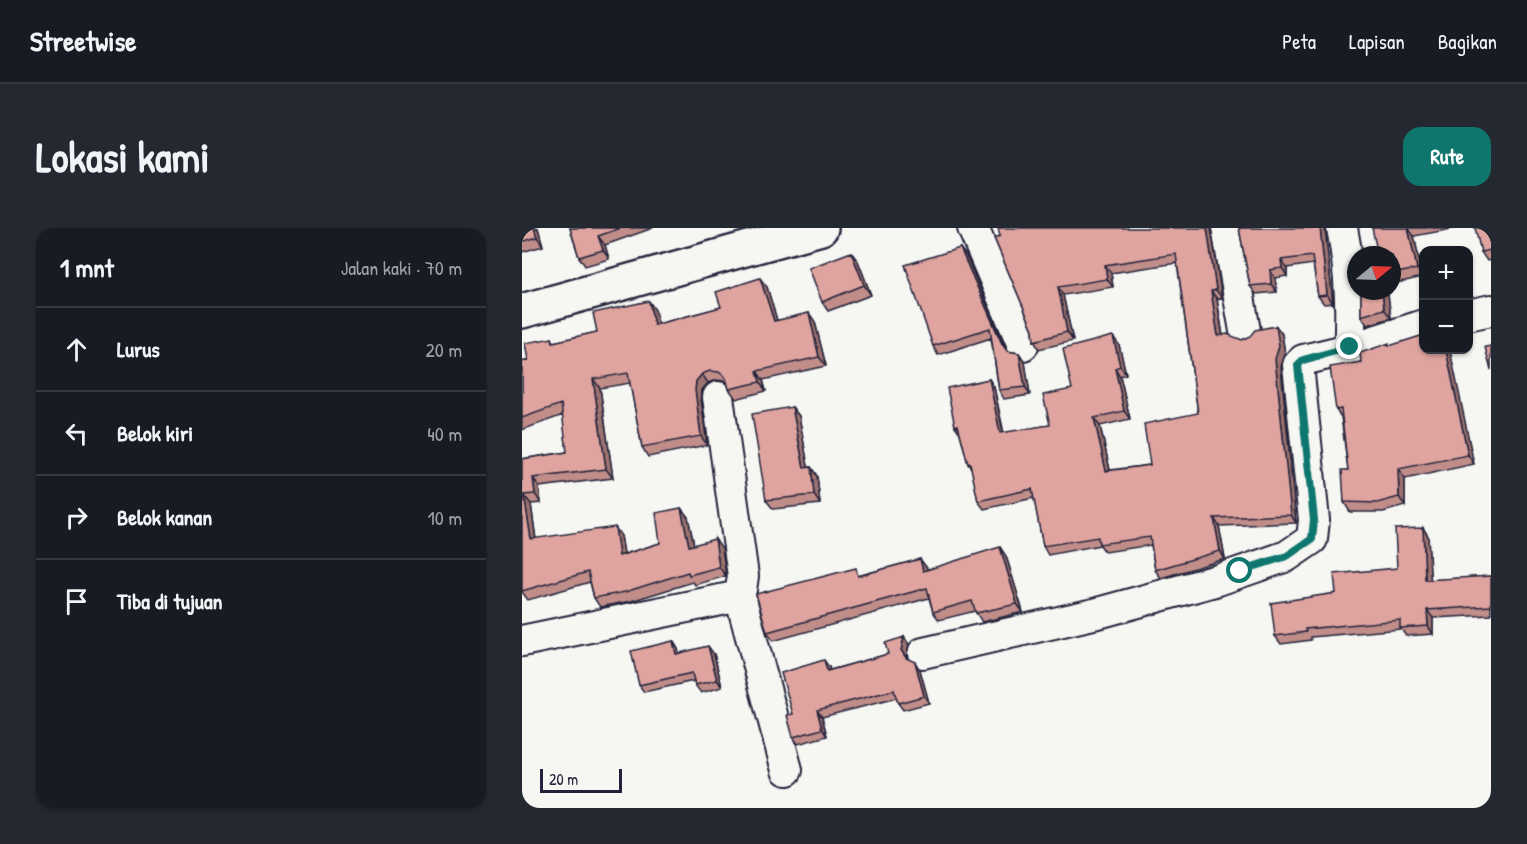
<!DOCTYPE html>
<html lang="id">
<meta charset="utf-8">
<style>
:root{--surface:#171b24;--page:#242831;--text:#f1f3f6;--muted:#9ea1a6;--line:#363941;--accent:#0f766e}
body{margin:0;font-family:"Patrick Hand",sans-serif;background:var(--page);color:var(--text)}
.controls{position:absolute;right:18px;top:18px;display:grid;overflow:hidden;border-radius:12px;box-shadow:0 2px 4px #0004}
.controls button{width:54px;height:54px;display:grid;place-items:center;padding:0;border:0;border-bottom:2px solid var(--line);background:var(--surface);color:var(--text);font:30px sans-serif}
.compass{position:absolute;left:825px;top:18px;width:54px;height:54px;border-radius:50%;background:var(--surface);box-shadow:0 2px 4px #0004;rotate:71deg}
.scale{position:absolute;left:18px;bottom:15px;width:82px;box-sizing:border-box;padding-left:6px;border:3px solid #22223b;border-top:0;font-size:16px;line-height:21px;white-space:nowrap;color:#22223b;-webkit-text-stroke:4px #f6f6f2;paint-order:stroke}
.stop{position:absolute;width:18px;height:18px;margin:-14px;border:4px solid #0f766e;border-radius:50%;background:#fff}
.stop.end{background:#0f766e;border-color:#fff;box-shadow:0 2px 6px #0008}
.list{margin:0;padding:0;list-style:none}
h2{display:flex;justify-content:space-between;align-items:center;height:78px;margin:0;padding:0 24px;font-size:26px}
h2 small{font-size:20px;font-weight:400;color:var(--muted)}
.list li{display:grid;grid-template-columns:39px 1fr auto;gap:18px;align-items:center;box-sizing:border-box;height:84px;padding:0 24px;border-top:2px solid var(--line)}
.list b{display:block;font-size:22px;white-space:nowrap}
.list em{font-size:20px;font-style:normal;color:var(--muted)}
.icon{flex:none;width:33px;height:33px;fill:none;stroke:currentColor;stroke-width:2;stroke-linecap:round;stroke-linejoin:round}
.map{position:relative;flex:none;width:969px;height:580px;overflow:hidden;border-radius:18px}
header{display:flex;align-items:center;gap:36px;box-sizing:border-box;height:84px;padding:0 30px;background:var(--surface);border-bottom:2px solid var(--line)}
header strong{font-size:28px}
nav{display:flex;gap:33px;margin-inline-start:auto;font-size:21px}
.intro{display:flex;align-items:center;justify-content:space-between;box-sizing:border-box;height:144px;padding:0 36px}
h1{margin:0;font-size:42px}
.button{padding:15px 27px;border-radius:18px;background:var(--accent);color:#fff;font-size:21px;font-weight:700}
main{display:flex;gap:36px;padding:0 36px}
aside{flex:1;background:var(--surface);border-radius:18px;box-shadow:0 2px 4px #0004}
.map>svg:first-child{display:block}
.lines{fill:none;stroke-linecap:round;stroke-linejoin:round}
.minor-casing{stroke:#22223b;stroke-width:34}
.tertiary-casing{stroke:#22223b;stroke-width:38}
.minor{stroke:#f6f6f2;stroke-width:30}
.tertiary{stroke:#f6f6f2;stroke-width:33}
.wall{fill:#c08d89;stroke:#22223b;stroke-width:1.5}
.shaded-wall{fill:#9c736f;stroke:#22223b;stroke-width:1.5}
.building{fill:#dfa49f;stroke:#22223b;stroke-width:1.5}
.route{stroke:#0f766e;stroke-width:8}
</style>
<header>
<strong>Streetwise</strong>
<nav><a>Peta</a><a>Lapisan</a><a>Bagikan</a></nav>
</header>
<div class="intro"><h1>Lokasi kami</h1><a class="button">Rute</a></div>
<main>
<aside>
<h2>1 mnt<small>Jalan kaki · 70 m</small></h2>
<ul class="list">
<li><svg class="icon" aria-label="ahead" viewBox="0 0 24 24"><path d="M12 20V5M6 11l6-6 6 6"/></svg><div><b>Lurus</b></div><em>20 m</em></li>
<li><svg class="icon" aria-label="left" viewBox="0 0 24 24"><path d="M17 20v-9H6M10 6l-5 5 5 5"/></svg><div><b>Belok kiri</b></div><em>40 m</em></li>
<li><svg class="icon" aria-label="right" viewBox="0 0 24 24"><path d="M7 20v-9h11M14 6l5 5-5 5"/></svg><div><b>Belok kanan</b></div><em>10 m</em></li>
<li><svg class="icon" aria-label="arrive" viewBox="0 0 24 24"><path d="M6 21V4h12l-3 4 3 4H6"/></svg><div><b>Tiba di tujuan</b></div></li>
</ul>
</aside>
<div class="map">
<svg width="969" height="580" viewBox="0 0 969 580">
<rect width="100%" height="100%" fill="#f6f6f2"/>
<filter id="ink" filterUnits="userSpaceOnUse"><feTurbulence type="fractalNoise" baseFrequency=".0167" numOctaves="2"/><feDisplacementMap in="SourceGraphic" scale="12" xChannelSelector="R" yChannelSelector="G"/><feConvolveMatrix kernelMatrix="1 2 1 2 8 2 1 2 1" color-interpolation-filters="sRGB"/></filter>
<g filter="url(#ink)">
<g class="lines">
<!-- minor casing -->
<g class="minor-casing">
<path id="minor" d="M 451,0 L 501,117
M 705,0 L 723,103
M 820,0 C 828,41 830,80 827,121
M 946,87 L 969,82
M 196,169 L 221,348 L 218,368
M 0,413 L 218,368 L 265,542
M 401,425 L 576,385 L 696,352 L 765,328 L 790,311 L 792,292 L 776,137 L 781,132 L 827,121 L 902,97"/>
</g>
<!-- tertiary casing -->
<g class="tertiary-casing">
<path id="tertiary" d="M 0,83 L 299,0"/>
</g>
<!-- minor -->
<use href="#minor" class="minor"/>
<!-- tertiary -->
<use href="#tertiary" class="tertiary"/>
</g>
<!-- wall -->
<path class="wall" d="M 0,0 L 16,0 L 21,18 L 0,24 Z
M 48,0 L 131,0 L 83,17 L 87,31 L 63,38 L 57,29 Z
M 689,0 L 700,70 L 695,71 L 701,107 L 720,112 L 754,98 L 760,106 L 763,126 L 759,139 L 774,295 L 697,298 L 703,331 L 639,350 L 633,342 L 629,317 L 583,324 L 578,317 L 526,327 L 521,318 L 512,270 L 462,281 L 456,273 L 450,241 L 446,236 L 438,205 L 433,198 L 467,151 L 472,159 L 482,205 L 528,197 L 550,161 L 597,117 L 604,146 L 598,148 L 608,191 L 578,198 L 588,242 L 628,237 L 676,185 L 655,35 L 589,45 L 591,59 L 541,67 L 551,113 L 517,121 L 512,113 L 511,102 L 472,10 Z
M 717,0 L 803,2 L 811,75 L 802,76 L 796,68 L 791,36 L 765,40 L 765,48 L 753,50 L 755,64 L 734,66 L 728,58 Z
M 850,0 L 935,0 L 892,8 L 901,49 L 870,56 L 870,27 Z
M 969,0 L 969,32 L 965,33 L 959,24 Z
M 438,20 L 444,28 L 484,121 L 485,123 L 497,125 L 503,134 L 508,167 L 482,171 L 477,162 L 469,110 L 416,127 L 411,118 Z
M 336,33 L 349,67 L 306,83 L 300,74 Z
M 245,59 L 255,93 L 287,85 L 293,94 L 304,138 L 241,152 L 244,163 L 214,171 L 207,161 L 205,155 L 203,153 L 194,152 L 186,155 L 180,162 L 179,171 L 185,217 L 126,229 L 120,219 L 108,155 L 78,160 L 91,250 L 17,259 L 19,275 L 9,276 L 14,311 L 99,308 L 102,326 L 138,315 L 159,280 L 166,289 L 172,317 L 200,320 L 204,348 L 173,357 L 171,354 L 109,373 L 78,379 L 72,370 L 68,354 L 6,372 L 0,364 L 0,231 L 45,224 L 41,187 L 0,202 L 0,134 L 6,132 L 30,110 L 32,114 L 75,104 L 133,82 L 136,96 L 199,79 Z
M 839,63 L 863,63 L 866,67 L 869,90 L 845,97 L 839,88 Z
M 902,107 L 952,236 L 883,251 L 883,278 L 861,284 L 828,284 L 822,274 L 826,242 L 819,189 L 814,182 L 839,134 L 869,118 Z
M 270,179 L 277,188 L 286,239 L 289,239 L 295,248 L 298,276 L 251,281 L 244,272 Z
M 901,300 L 906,308 L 908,352 L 969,348 L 969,387 L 911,390 L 911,406 L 884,408 L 879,401 L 789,409 L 789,412 L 759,416 L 753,408 L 814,365 L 875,340 Z
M 484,328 L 501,384 L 460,394 L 453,383 L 417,392 L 411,384 L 407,370 L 251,413 L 245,404 L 339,347 L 398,331 L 405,341 Z
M 382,409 L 387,417 L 384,429 L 398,442 L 407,475 L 381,482 L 376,475 L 375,470 L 300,489 L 305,508 L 276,516 L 271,509 L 271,486 L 307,439 L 308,442 L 366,426 Z
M 151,413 L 156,421 L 157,425 L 192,426 L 200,459 L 179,465 L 173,457 L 172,453 L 122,464 L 117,457 Z"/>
<!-- shaded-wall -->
<path class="shaded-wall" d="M 12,0 L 16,0 L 21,18 L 15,9 Z
M 685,0 L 689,0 L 700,70 L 694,62 Z
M 798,0 L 803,0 L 811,75 L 805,67 Z
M 886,0 L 892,8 L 901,49 L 895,41 Z
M 76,8 L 83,17 L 87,31 L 81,22 Z
M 438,20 L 444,28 L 485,124 L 480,116 Z
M 329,24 L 336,33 L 349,67 L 342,57 Z
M 759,32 L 765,40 L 765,48 L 760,40 Z
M 583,37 L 589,45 L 591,59 L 585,51 Z
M 748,42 L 753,50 L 755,64 L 749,56 Z
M 238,50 L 245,59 L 258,102 L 252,93 Z
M 536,59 L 541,67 L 551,113 L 545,104 Z
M 689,63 L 695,71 L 702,116 L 696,108 Z
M 860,63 L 863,63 L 866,67 L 869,90 L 862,81 Z
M 127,73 L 133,82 L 138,106 L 132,97 Z
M 287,85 L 293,94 L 304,138 L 297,129 Z
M 754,98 L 760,106 L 763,126 L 759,139 L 774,295 L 769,287 L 753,131 Z
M 591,108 L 597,117 L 604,146 L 598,138 Z
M 924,122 L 928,122 L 952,236 L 946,227 Z
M 497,125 L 503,134 L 508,167 L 503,159 Z
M 593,140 L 598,148 L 608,191 L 602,183 Z
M 235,143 L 241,152 L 244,163 L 238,154 Z
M 180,146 L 186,155 L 180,162 L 179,171 L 185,217 L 179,208 L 173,162 L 174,153 Z
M 71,151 L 78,160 L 91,250 L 84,241 Z
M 467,151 L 472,159 L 483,214 L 478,205 Z
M 270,179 L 277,188 L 288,249 L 282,240 Z
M 572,190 L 578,198 L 590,251 L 584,243 Z
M 289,239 L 295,248 L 298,276 L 292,267 Z
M 876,241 L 883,251 L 883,278 L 877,269 Z
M 11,250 L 17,259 L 19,275 L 13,266 Z
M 2,267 L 9,276 L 15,321 L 9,311 Z
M 159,280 L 166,289 L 174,327 L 167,318 Z
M 692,290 L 697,298 L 703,331 L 698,323 Z
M 93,299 L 99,308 L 104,337 L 97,328 Z
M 901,300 L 906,308 L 909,360 L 903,352 Z
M 193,311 L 200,320 L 204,348 L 197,339 Z
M 478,319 L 484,328 L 501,384 L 495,376 Z
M 398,331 L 405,340 L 408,351 L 401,343 Z
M 905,382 L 911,390 L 911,406 L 906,398 Z
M 382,409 L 387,417 L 384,429 L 389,437 L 379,422 Z
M 151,413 L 156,421 L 159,434 L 154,426 Z
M 186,418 L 192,426 L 200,459 L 195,452 Z
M 302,432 L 307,439 L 310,450 L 305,443 Z
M 393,434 L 398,442 L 407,475 L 402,468 Z
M 295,482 L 300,489 L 305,508 L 300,501 Z"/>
<!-- building -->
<path class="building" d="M 0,0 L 12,0 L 15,9 L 0,14 Z
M 48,0 L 99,0 L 76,8 L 81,22 L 57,29 Z
M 476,0 L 685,0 L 694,62 L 689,63 L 696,108 L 705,106 L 720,112 L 728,108 L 733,102 L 754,98 L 757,118 L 753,131 L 769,287 L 692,290 L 698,323 L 633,342 L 628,309 L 577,316 L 576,309 L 521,318 L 510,261 L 456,273 L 448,235 L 446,236 L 436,197 L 433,198 L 425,160 L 467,151 L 478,205 L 528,197 L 521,167 L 550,161 L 541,121 L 591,108 L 598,138 L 593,140 L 602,183 L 572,190 L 584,243 L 628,237 L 622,196 L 676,185 L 654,26 L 583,37 L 585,51 L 536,59 L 545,104 L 512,113 L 511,102 L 472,10 L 478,8 Z
M 717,0 L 798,0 L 805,67 L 796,68 L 790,28 L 759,32 L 760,40 L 748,42 L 749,56 L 728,58 Z
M 850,0 L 886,0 L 895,41 L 870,46 L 870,27 L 856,27 Z
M 953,0 L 969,0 L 969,22 L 959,24 Z
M 438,20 L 480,116 L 485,123 L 497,125 L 503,159 L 477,162 L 468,100 L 411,118 L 383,37 Z
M 329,24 L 342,57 L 300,74 L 287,40 Z
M 238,50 L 252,93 L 287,85 L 297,129 L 235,143 L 238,154 L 207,161 L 204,150 L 197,144 L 188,143 L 180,146 L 174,153 L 173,162 L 179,208 L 120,219 L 106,145 L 71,151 L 84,241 L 11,250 L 13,266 L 2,267 L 9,311 L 93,299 L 97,328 L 138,315 L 134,285 L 159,280 L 167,318 L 193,311 L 197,339 L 167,347 L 166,344 L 103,364 L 72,370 L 66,344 L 0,363 L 0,231 L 45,224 L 39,176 L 0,190 L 0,134 L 6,132 L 3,115 L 30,110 L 31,114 L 75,104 L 71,85 L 127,73 L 132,97 L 199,79 L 194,64 Z
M 839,63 L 860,63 L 862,81 L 839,88 Z
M 902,107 L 902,122 L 924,122 L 946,227 L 876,241 L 877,269 L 855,275 L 822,274 L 820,242 L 826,242 L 819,181 L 814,182 L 808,139 L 839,134 L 838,125 L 867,115 L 867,118 Z
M 969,118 L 969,142 L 963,119 Z
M 270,179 L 282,240 L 289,239 L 292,267 L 244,272 L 230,186 Z
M 901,300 L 903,352 L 969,348 L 969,378 L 905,382 L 906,398 L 878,400 L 878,392 L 783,401 L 784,404 L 753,408 L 749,375 L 814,365 L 812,346 L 875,340 L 873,301 Z
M 478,319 L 495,376 L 454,385 L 450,373 L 411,384 L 405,360 L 245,404 L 234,366 L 334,340 L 336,348 L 398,331 L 401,343 Z
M 382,409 L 379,422 L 384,430 L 393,434 L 402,468 L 376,475 L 372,462 L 295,482 L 300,501 L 271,509 L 265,487 L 271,486 L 259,445 L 302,432 L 305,443 L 366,426 L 363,415 Z
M 151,413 L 154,426 L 186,418 L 195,452 L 173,457 L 170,445 L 117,457 L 109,423 Z"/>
</g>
<g class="lines" filter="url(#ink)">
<!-- route -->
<path class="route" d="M 718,343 L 765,328 L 790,311 L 792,292 L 776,137 L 781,132 L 828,119"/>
</g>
</svg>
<div class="controls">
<button>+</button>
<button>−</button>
</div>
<svg class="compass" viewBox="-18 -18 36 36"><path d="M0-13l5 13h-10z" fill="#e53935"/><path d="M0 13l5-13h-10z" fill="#9ea1a6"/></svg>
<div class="scale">20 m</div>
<div class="stop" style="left:718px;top:343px"></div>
<div class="stop end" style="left:828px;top:119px"></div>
</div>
</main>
